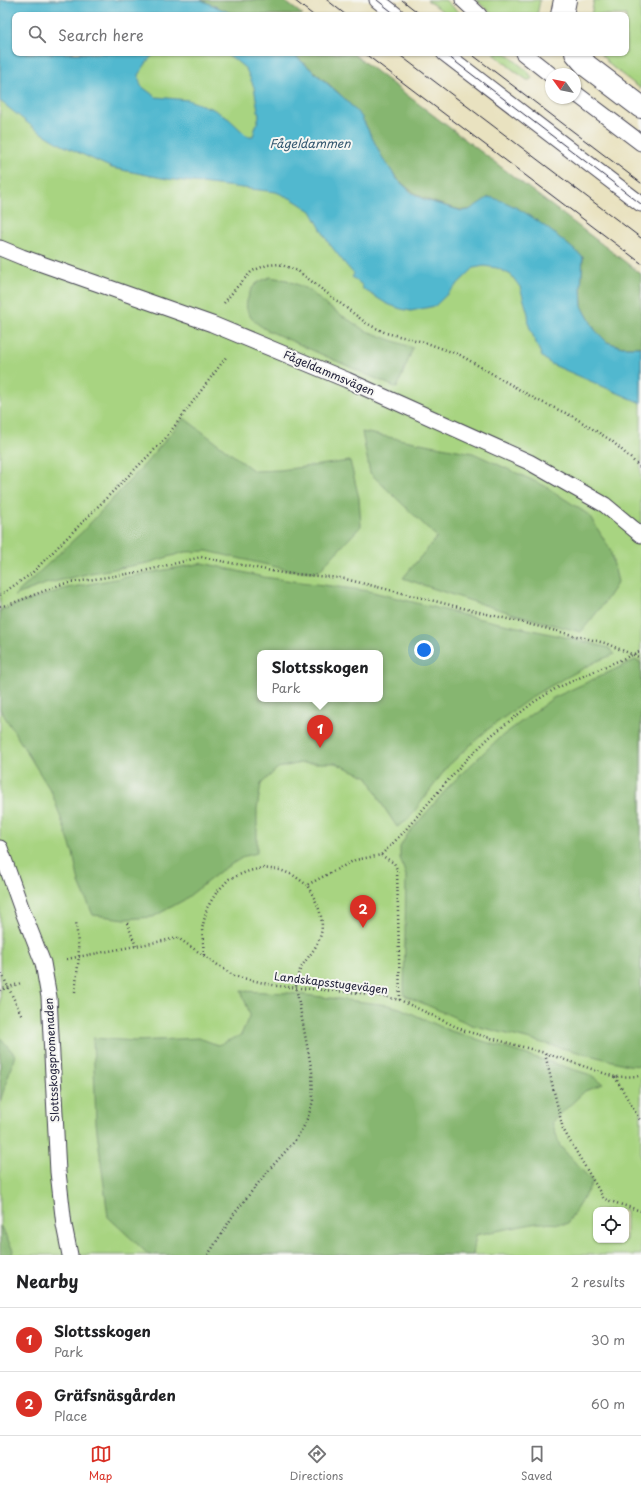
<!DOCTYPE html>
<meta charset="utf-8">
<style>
:root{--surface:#fff;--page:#f6f6f6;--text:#202124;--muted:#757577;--line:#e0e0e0;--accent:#d93025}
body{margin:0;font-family:"Playpen Sans",sans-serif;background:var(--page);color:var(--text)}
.controls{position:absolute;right:12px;bottom:12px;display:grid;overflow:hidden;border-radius:8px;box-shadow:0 1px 3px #0004}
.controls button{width:36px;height:36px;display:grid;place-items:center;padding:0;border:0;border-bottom:1px solid var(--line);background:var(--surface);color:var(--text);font:20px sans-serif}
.compass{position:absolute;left:545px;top:68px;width:36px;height:36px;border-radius:50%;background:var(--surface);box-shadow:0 1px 3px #0004;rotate:303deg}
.you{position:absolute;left:424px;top:650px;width:14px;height:14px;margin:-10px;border:3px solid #fff;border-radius:50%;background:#1a73e8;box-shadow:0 0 0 6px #1a73e833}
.badge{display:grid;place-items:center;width:26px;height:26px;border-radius:50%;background:var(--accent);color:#fff;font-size:13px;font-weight:700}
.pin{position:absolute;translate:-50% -33px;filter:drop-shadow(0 1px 2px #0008)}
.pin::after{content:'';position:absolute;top:21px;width:14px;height:12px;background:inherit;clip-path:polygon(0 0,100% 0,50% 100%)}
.popup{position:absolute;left:257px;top:650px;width:126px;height:52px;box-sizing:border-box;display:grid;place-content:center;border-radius:8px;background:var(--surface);filter:drop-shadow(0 1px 3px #0005);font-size:13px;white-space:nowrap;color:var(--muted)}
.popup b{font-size:15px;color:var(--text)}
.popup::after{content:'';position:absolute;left:50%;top:100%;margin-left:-8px;border:8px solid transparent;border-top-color:var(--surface)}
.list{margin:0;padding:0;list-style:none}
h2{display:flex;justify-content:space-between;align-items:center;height:52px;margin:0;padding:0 16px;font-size:17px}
h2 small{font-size:13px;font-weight:400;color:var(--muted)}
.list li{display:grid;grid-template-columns:26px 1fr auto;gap:12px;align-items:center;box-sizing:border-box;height:64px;padding:0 16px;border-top:1px solid var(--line)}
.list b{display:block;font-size:15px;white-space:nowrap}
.list p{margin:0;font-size:13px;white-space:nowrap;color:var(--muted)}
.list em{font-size:13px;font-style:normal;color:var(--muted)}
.icon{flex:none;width:22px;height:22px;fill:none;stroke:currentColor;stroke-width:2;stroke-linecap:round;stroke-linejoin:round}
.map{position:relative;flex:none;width:641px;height:1255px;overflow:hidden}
.search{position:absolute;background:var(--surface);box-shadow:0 1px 3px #0004;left:12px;right:12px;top:12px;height:44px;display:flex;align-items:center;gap:10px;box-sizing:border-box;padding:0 14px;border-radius:8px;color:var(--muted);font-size:15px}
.sheet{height:180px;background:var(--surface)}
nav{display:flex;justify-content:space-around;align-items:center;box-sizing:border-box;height:56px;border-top:1px solid var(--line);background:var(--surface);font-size:11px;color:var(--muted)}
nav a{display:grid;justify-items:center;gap:2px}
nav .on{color:var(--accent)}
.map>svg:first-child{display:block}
.green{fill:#a8d481;stroke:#657b5e;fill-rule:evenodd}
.forest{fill:#86b66f;stroke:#546c55;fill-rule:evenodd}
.water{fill:#51b8cf;stroke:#3a6d85}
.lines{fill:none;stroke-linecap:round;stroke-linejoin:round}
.service-casing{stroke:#403f4f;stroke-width:17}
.primary-casing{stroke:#403f4f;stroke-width:24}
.path{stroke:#403f4f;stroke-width:2.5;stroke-dasharray:1 3;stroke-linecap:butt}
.service{stroke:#fff;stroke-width:15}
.primary{stroke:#fff;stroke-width:22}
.tram{stroke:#22223b;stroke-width:1}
.labels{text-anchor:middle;stroke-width:4;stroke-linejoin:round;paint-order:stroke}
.street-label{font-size:11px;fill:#22223b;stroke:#f6f6f2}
.water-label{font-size:12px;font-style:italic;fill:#32566f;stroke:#f6f6f2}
</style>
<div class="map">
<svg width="641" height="1255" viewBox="0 0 641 1255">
<rect width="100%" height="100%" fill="#f6f6f2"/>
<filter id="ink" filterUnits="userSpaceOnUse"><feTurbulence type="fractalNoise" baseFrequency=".025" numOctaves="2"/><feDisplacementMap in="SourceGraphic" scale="8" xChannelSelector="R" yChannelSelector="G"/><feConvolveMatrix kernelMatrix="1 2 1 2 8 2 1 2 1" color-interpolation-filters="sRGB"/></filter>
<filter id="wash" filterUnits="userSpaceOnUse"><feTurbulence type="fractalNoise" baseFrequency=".012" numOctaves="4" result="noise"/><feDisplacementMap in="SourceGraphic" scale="16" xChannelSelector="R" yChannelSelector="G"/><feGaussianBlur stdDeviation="0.9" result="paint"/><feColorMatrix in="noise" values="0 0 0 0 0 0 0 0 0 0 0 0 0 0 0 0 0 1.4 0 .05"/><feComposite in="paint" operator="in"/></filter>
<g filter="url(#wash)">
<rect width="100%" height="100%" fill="#e9e2c0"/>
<!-- green -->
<path class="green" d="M 0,0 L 271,0 L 291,15 L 15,15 L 15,53 L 339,53 L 641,286 L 641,1255 L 0,1255 ZM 260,653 L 380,653 L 380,699 L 260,699 ZM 596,1210 L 626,1210 L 626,1240 L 596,1240 Z
M 427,0 L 445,0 L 462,15 L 448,15 Z
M 476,0 L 540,0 L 537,15 L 493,15 Z
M 594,0 L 641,0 L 641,89 L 611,66 L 600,53 L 626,53 L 626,15 L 591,15 Z
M 493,53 L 506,53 L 528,72 L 532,78 L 530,80 L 527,80 L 512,69 Z"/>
<!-- forest -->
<path class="forest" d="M 201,0 L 283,0 L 303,15 L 235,15 Z
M 292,53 L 352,53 L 641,274 L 641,347 L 622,347 L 607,342 L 595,330 L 582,306 L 581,288 L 583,257 L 469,210 C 459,211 450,207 440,204 C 403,193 389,171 372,139 C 368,131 365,121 359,115 C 340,91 315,73 292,53 Z
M 270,277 L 287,280 L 309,290 L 326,305 L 364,330 L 413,348 L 397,388 L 267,330 C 255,323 242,313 248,298 C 249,293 252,287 256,284 C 259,281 266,279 270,277 Z
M 184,418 L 254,471 L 280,470 L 350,461 L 359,498 L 361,526 L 318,572 L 289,570 L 207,551 L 185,552 L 148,563 L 91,573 L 45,584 L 14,596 L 82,532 L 146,463 Z
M 362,432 L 473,453 L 545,486 L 589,515 L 610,549 L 618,582 L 602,606 L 581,632 C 521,617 462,599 403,578 L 437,537 L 370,473 Z
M 203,563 L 263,577 L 369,591 L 476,618 L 574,639 L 609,648 L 615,654 L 595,662 L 536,694 L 487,730 L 448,766 L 408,820 L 397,827 L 383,806 L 368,777 L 335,763 L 301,763 L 278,768 L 261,784 L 257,809 L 257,853 L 245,856 L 222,870 L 184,900 L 153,917 L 125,919 L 93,915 L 79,883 L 73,853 L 52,793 L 0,709 L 0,610 L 67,588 ZM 260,653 L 380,653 L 380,699 L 260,699 Z
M 635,660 L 641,663 L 641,1066 L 628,1065 L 472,1025 L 404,995 L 406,876 L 400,858 L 400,847 L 407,835 L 452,783 L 498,739 L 553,698 Z
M 241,991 L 289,993 L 388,1005 L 400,1008 L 448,1030 L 591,1075 L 603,1084 L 585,1091 L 552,1122 L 560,1146 L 593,1182 L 567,1224 L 537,1223 L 476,1235 L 473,1255 L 149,1255 L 108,1217 L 96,1123 L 93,1038 L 135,1041 L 199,1038 L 218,1045 L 241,1035 L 250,1014 Z
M 0,1037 L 15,1055 L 0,1102 Z
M 0,1225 L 13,1250 L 12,1255 L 0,1255 Z"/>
<!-- water -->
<path class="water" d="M 0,0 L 201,0 L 235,15 L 15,15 L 15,53 L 156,53 L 150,58 L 138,75 L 141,86 L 156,97 L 188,100 L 213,109 L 229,119 L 247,136 L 253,136 L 259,116 L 254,87 L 246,69 L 234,59 L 223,53 L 292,53 L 344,98 L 361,116 L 382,157 L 397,179 L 411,192 L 425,200 L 462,211 L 469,210 L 489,197 C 522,204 557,236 583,257 L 581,288 L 582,306 L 595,330 L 607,342 L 622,347 L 641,347 L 641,403 L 551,364 L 542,357 L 529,326 L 528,314 L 520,287 L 511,275 L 497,268 L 484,266 L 474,268 L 435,306 L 411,311 L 401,309 L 387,304 L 363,289 L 362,285 L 352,277 L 354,274 L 346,265 L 328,242 L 311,211 L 292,199 L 276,192 L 167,179 L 112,168 L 62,145 L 34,128 L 0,101 Z"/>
</g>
<g filter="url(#ink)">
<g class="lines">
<!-- service casing -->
<g class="service-casing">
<path id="service" d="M 377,0 L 396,15
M 463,0 L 479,15
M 444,53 L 641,204
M 523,53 L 551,75
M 575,93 L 641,143
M 0,248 L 22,257 L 212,324 L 347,380 L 529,462 L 605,505 L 641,535
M 0,848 L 21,907 L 43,963 L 49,997 L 58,1172 L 64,1225 L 70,1255"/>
</g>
<!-- primary casing -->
<g class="primary-casing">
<path id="primary" d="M 562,15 L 565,0
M 576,53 L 587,66 L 641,107"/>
</g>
<!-- path -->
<path class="path" d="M 224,303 L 237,287 L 252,271 L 267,265 L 279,264 L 298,271 L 366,323 L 386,333 L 424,342 L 460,355 L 537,400 L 572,416 L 612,441 L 641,468
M 0,595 L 31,574 L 165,439 L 227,356
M 0,606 L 8,605 L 62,584 L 140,572 L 201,557 L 282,573 L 341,578 L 605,643 L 641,658
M 381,855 L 394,863 L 397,869 L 400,1000
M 127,923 L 136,946
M 204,955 L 202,929 L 207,908 L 216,893 L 229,879 L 249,871 L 262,868 L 280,870 L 293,875 L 307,885
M 67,959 L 178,938 L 234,976 L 277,986 L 371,994 L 400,1000 L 465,1031 L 545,1053 L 615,1077 L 641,1076
M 0,970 L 22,1016
M 0,990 L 21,983
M 75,992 L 79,956 L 76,921
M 545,1054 L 563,1129 L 604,1199 L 641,1211
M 615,1077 L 641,1122
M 208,1255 L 234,1214 L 267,1172 L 294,1142 L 304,1126 L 309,1114 L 313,1101 L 312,1072 L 296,987 C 297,967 307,961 316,946 C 329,924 318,904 307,885 L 355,860 L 381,855 L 401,835 L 462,764 L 492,735 L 534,702 L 555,689 L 581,677 L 641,651"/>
<!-- service -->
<use href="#service" class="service"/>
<!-- primary -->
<use href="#primary" class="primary"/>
<!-- tram -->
<path class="tram" d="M 294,0 L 313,15
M 327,0 L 346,15
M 377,0 L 396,15
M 402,0 L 421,15
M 364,53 L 641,263
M 397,53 L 641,238
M 444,53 L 641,204
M 470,53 L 641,183"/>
</g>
</g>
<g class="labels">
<!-- street labels -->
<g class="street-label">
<text transform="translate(329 373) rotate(23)" y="4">Fågeldammsvägen</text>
<text transform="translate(331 983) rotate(7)" y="4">Landskapsstugevägen</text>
<text transform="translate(52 1060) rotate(-93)" y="4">Slottsskogspromenaden</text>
</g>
<!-- water labels -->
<g class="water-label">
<text x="310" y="148">Fågeldammen</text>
</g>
</g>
</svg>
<div class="controls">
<button><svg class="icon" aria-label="locate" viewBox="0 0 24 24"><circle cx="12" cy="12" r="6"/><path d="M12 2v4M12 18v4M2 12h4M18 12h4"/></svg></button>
</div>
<svg class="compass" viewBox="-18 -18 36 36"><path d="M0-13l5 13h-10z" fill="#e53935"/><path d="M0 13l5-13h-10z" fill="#757577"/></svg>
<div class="you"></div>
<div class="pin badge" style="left:320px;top:748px">1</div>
<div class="popup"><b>Slottsskogen</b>Park</div>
<div class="pin badge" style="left:363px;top:928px">2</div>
<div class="search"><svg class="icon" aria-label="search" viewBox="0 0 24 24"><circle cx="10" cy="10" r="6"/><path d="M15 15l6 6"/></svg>Search here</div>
</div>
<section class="sheet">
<h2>Nearby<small>2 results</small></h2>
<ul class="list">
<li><span class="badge">1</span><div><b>Slottsskogen</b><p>Park</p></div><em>30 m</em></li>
<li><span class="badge">2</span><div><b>Gräfsnäsgården</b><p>Place</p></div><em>60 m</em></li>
</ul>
</section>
<nav>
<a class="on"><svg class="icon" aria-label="map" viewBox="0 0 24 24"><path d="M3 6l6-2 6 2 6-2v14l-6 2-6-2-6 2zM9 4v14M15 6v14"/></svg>Map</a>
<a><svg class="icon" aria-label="directions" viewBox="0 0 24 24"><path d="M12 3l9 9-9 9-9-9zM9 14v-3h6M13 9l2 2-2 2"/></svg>Directions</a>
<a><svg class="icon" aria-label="saved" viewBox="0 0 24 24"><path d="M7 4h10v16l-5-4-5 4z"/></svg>Saved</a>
</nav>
